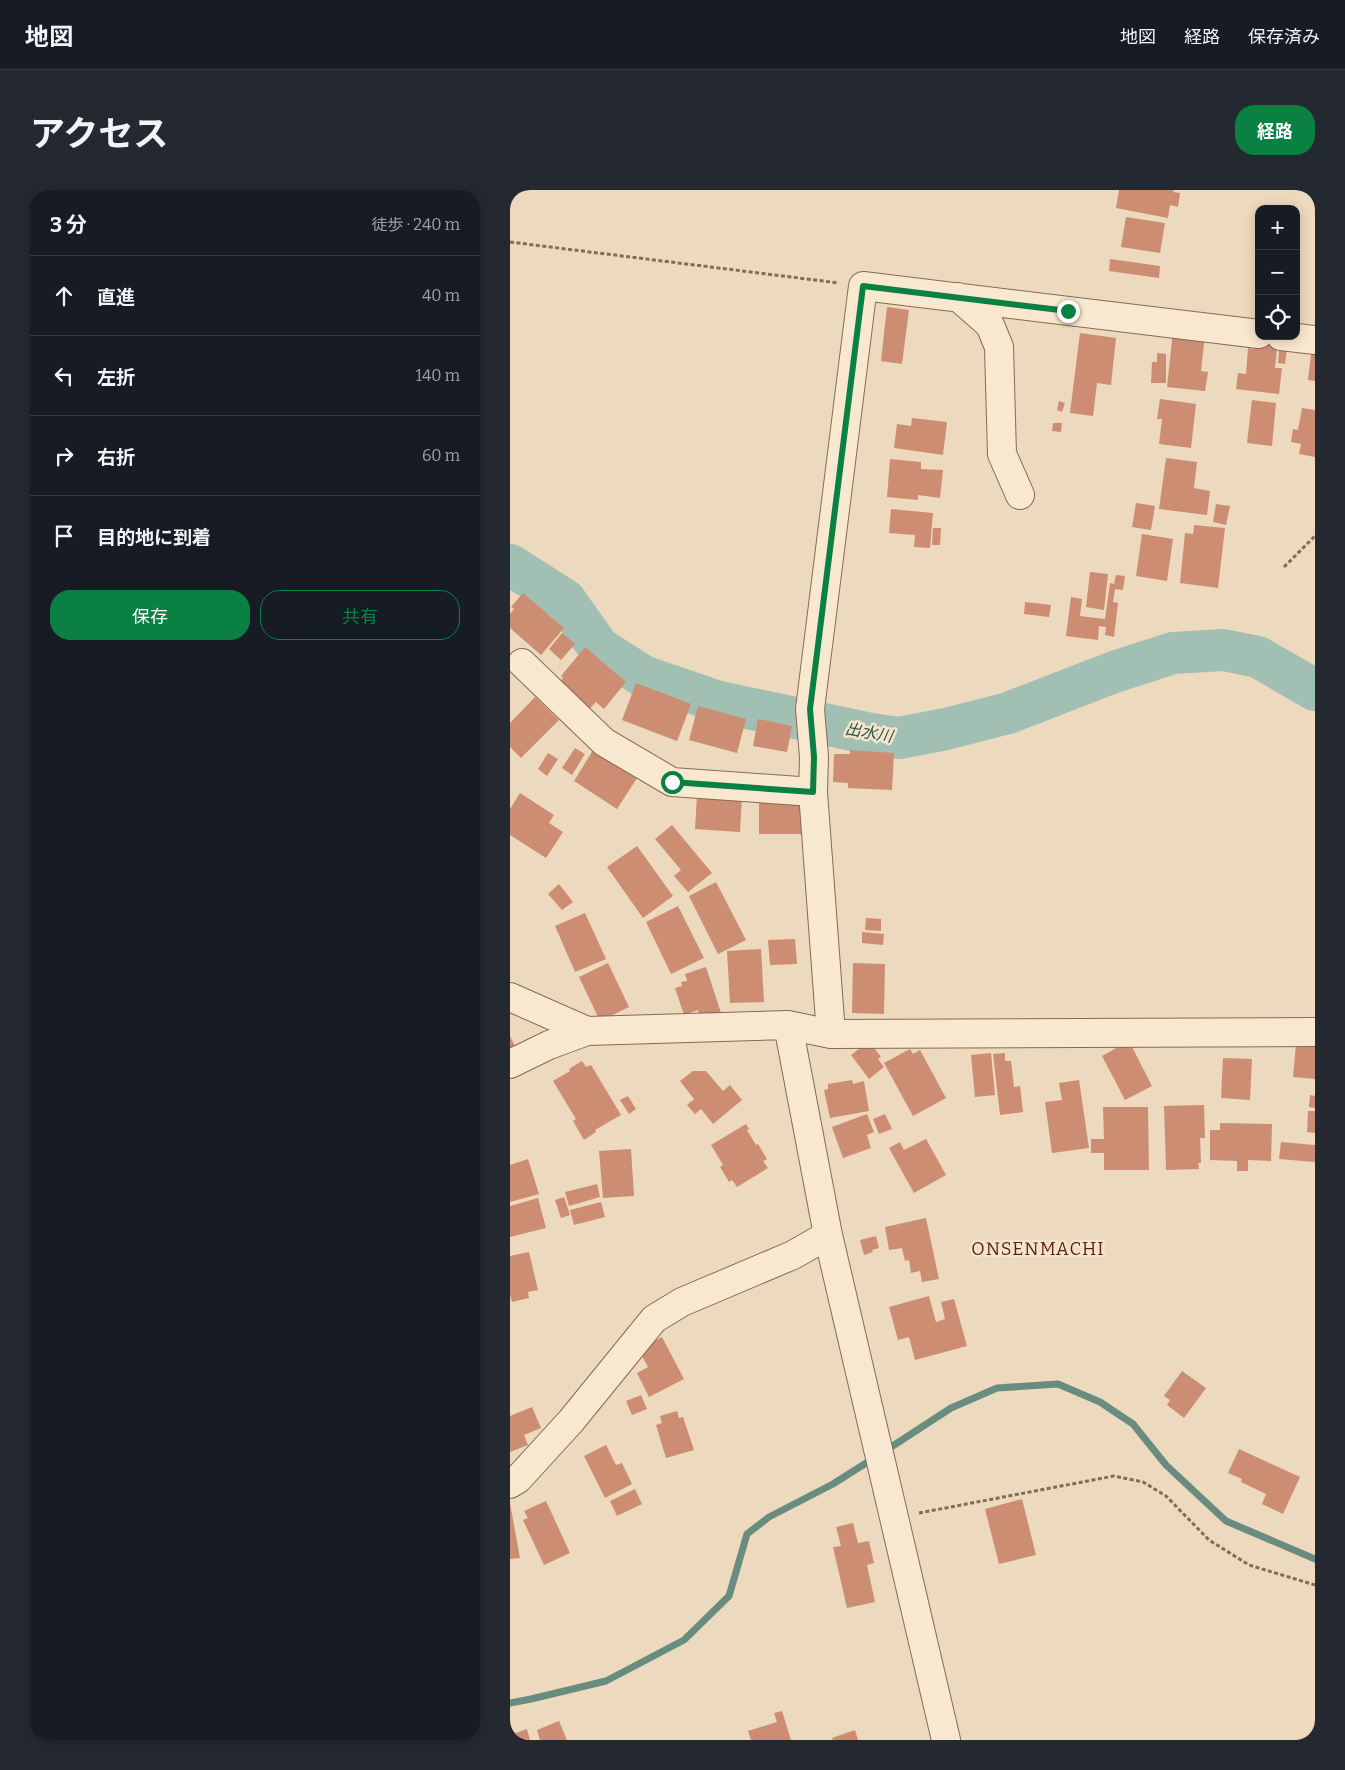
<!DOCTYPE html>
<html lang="ja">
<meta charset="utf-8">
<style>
:root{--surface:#171b24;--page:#242831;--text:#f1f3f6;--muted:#9ea1a6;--line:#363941;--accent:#0b8043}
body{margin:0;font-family:Bitter,"Noto Sans JP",serif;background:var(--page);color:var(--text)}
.controls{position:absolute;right:15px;top:15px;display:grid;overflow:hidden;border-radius:10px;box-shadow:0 2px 12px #0003}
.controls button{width:45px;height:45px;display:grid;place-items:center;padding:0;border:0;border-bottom:1px solid var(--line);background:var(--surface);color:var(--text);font:25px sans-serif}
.stop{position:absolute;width:15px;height:15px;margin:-11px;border:4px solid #0b8043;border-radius:50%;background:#fff}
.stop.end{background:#0b8043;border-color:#fff;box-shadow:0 1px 5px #0008}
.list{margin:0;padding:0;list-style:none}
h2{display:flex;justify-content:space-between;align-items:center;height:65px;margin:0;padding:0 20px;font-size:21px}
h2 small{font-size:16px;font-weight:400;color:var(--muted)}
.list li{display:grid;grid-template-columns:32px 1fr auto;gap:15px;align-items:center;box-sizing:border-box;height:80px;padding:0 20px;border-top:1px solid var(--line)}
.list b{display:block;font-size:19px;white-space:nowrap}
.list em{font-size:16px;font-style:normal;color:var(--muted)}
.actions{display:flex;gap:10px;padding:15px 20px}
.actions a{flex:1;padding:11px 0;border:1px solid var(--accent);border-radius:20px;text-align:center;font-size:18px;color:var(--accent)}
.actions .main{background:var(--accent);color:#fff}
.icon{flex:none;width:28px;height:28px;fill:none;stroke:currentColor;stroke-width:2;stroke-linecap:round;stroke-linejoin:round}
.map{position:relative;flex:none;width:805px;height:1550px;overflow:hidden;border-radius:20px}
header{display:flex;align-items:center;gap:30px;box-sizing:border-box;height:70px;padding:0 25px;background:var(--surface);border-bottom:1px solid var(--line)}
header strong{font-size:24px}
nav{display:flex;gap:28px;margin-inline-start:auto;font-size:18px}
.intro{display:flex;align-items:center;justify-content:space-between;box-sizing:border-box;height:120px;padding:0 30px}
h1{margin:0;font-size:35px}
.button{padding:12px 22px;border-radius:20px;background:var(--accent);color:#fff;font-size:18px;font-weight:700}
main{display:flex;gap:30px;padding:0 30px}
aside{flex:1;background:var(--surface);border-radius:20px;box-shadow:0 2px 12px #0003}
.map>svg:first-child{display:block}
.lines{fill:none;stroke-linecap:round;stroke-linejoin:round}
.stream{stroke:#688c7f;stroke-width:7}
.river{stroke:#a1bfb2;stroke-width:42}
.building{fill:#cc8d72}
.minor-casing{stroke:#856a56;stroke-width:30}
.path{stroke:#856a56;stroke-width:3;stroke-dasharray:4 2.5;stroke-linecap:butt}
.minor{stroke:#f9e8d0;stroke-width:28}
.route{stroke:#0b8043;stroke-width:6}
.labels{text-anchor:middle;stroke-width:5;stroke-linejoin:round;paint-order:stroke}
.water-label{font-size:16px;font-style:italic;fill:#2a544d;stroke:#f5e5cc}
.quarter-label{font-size:18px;letter-spacing:1px;fill:#61211a;stroke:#f5e5cc}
</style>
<header>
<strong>地図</strong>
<nav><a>地図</a><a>経路</a><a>保存済み</a></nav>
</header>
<div class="intro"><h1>アクセス</h1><a class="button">経路</a></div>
<main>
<aside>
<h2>3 分<small>徒歩 · 240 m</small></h2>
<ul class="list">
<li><svg class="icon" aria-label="ahead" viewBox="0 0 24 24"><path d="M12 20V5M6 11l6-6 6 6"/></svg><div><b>直進</b></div><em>40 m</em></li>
<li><svg class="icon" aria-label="left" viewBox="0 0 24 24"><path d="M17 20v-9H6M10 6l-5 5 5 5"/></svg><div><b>左折</b></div><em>140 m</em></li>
<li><svg class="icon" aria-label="right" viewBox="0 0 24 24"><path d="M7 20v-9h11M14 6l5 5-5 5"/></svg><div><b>右折</b></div><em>60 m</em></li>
<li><svg class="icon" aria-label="arrive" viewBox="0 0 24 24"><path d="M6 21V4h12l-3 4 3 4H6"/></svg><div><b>目的地に到着</b></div></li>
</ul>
<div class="actions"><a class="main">保存</a><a>共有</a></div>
</aside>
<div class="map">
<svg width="805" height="1550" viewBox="0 0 805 1550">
<rect width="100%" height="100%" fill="#edd9bd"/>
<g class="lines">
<!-- stream -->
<path class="stream" d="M 375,1261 L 441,1218 L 487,1198 L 548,1194 L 590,1212 L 623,1234 L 656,1275 L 716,1331 L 805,1369
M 0,1513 L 21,1509 L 96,1491 L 174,1450 L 219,1406 L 237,1344 L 259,1327 L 323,1294 L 364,1268"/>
<!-- river -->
<path class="river" d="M 0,375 L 55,410 L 89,458 L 133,486 L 209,512 L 361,544 L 389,548 L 436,539 L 498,523 L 604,482 L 663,463 L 713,460 L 748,467 L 805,500"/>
</g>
<!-- building -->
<path class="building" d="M 609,0 L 664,0 L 663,2 L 670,3 L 668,17 L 660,15 L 658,28 L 606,18 Z
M 616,27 L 655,33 L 650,63 L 611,57 Z
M 600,69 L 650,76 L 649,88 L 599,81 Z
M 377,117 L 399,120 L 392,174 L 371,171 Z
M 663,141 L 695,145 L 691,181 L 698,182 L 695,201 L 657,197 Z
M 570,143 L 606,148 L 601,195 L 587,193 L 583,226 L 560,223 Z
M 745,148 L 764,150 L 763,159 L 767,159 L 765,178 L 772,178 L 769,204 L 726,199 L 728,183 L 736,184 L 738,158 L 744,159 Z
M 770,150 L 778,151 L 775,174 L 768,173 Z
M 647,163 L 656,164 L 656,193 L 641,193 L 642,172 L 647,172 Z
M 801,164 L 805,165 L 805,191 L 798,190 Z
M 650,209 L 686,214 L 681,258 L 649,254 L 652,229 L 647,229 Z
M 742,210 L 766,213 L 762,256 L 737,253 Z
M 549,211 L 555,213 L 552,222 L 547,220 Z
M 792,218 L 805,220 L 805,267 L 789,264 L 791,254 L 781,252 L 783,239 L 788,240 Z
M 402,228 L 437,232 L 433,265 L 384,258 L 387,234 L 401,236 Z
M 543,233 L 552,233 L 551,242 L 542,241 Z
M 656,268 L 687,272 L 684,298 L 700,301 L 697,325 L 649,319 Z
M 380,269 L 411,272 L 411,279 L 433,280 L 430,308 L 408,305 L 408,310 L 377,307 Z
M 626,313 L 645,316 L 641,340 L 622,337 Z
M 706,314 L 720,316 L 716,335 L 703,332 Z
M 381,319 L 423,323 L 420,358 L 404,357 L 405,345 L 379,343 Z
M 684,335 L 715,338 L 708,398 L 670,393 L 675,343 L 683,344 Z
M 423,338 L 431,338 L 430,355 L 422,355 Z
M 632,344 L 663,349 L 657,391 L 626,386 Z
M 580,382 L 598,384 L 594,420 L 576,417 Z
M 606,385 L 615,386 L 613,400 L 605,399 L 603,412 L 608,413 L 604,447 L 595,445 L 596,437 L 589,436 L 588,450 L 556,446 L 561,407 L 572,409 L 570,426 L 595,429 L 600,393 L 604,394 Z
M 13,403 L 54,438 L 31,465 L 0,438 L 0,424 L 4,419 L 1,417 Z
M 515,412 L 541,415 L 539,427 L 514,424 Z
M 52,443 L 65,454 L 51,470 L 39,459 Z
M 75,457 L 116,492 L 94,519 L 86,512 L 77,522 L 47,496 L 53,488 L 51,486 Z
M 126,493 L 181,514 L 167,551 L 112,530 Z
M 25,507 L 49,530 L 11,568 L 0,557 L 0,533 Z
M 188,516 L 236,529 L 227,563 L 179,550 Z
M 248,529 L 282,536 L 277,562 L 243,556 Z
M 85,557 L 129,585 L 107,619 L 64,591 Z
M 65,558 L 75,564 L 62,585 L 52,578 Z
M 340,560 L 384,563 L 382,600 L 338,598 L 338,593 L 323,592 L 324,564 L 340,564 Z
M 38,563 L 48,569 L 37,586 L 28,579 Z
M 10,603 L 44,625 L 39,633 L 53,642 L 36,668 L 0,645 L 0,619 Z
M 187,605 L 232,607 L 230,642 L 185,639 Z
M 249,612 L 296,613 L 295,644 L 249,644 Z
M 162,635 L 202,683 L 178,702 L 164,686 L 171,680 L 145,649 Z
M 127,656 L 163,706 L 133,728 L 97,677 Z
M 206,692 L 236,750 L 208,764 L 179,706 Z
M 49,694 L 63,712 L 52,720 L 38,704 Z
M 168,716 L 194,768 L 161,784 L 136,732 Z
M 75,723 L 96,769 L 65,782 L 45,736 Z
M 356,728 L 371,729 L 371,741 L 355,740 Z
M 352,742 L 374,744 L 373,755 L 352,753 Z
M 285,749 L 287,774 L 260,775 L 258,750 Z
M 251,759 L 254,812 L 220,813 L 217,761 Z
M 98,773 L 119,817 L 90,831 L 69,787 Z
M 343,773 L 375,774 L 374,824 L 342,823 Z
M 196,777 L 211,823 L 190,830 L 188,820 L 174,825 L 165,798 L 172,796 L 171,792 L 177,791 L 175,784 Z
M 0,846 L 5,856 L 0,859 Z
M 359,851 L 371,867 L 368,869 L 374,877 L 359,889 L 341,865 Z
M 619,851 L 642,896 L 615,910 L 592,866 Z
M 786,854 L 805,856 L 805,889 L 783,887 Z
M 400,859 L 403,864 L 410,860 L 436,908 L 403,926 L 374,873 Z
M 481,863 L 485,905 L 465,907 L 461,865 Z
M 495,863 L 495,871 L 501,871 L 504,897 L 510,896 L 513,922 L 490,925 L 483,864 Z
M 713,868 L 742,869 L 740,910 L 711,908 Z
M 72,871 L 76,877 L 81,875 L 111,925 L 85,940 L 86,942 L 74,950 L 63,931 L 66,929 L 43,891 L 60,881 L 59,879 Z
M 183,881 L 196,881 L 213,901 L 220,895 L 232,910 L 203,934 L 191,919 L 185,924 L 177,915 L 184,909 L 170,891 Z
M 342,890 L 343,894 L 354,891 L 359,921 L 320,928 L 314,900 L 318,899 L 318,894 Z
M 569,890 L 579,958 L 542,963 L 535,912 L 552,910 L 549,893 Z
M 800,905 L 805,906 L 805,918 L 799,917 Z
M 118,906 L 126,919 L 119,924 L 110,910 Z
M 694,915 L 695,948 L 690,948 L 691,973 L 688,973 L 689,979 L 656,980 L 654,916 Z
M 593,917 L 638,917 L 639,980 L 594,980 L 594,963 L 581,963 L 581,949 L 594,949 Z
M 798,921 L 805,921 L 805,943 L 797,942 Z
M 357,924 L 364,942 L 357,945 L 361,958 L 333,968 L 322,937 Z
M 375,924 L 382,939 L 369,944 L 363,929 Z
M 710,933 L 762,934 L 761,971 L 738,970 L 738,981 L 727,981 L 727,971 L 700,970 L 700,940 L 710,940 Z
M 236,934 L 239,939 L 237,940 L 246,955 L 248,954 L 257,969 L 253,971 L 258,978 L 227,997 L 222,990 L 219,992 L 210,977 L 213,975 L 201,955 Z
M 416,949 L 436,985 L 404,1003 L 379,958 L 390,952 L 394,960 Z
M 771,952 L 805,955 L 805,972 L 769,969 Z
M 121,959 L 124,1006 L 93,1008 L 89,961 Z
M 18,969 L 29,1004 L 0,1012 L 0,975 Z
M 87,994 L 90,1007 L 59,1016 L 55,1002 Z
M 54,1007 L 60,1025 L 51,1028 L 45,1010 Z
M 28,1008 L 36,1038 L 0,1047 L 0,1016 Z
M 91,1012 L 95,1027 L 64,1035 L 60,1020 Z
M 416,1028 L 429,1089 L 412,1092 L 410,1081 L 401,1083 L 399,1070 L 395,1071 L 392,1058 L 379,1060 L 375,1037 Z
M 366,1046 L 369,1058 L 362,1060 L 363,1062 L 354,1065 L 350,1050 Z
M 19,1062 L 28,1100 L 18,1102 L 19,1108 L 2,1112 L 0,1105 L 0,1066 Z
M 419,1106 L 426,1132 L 435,1129 L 431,1112 L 444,1109 L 457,1156 L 405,1170 L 399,1147 L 388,1150 L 379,1117 Z
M 152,1147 L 174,1189 L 139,1207 L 127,1183 L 138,1177 L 128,1159 Z
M 672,1181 L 696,1198 L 674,1228 L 657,1215 L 660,1210 L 654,1206 Z
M 131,1205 L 137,1219 L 122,1225 L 116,1211 Z
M 22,1217 L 31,1238 L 14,1245 L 18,1255 L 0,1262 L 0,1226 Z
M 167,1221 L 169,1228 L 173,1227 L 184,1260 L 156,1268 L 146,1235 L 152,1233 L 150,1226 Z
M 96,1255 L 106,1275 L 112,1273 L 122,1294 L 95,1308 L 74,1266 Z
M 729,1259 L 790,1287 L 773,1324 L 752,1314 L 756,1304 L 731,1292 L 732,1289 L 718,1283 Z
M 125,1299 L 132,1314 L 107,1326 L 100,1311 Z
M 512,1309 L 526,1365 L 489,1374 L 475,1319 Z
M 36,1311 L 60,1363 L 34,1375 L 13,1330 L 18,1328 L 14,1321 Z
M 0,1313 L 10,1368 L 0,1369 Z
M 343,1333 L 348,1353 L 359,1351 L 364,1373 L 357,1375 L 365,1412 L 337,1418 L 323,1357 L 331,1356 L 326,1337 Z
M 272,1521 L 281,1550 L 241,1550 L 238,1541 L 267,1532 L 264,1523 Z
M 49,1531 L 57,1550 L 30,1550 L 27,1540 Z
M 17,1539 L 20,1550 L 0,1550 L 0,1545 Z
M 345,1540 L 348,1550 L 323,1550 L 322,1548 Z"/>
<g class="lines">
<!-- minor casing -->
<g class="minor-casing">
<path id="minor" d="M 448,107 L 480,135 L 489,157 L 492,264 L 510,305
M 771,146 L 805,150
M 12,473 L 94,552 L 162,592 L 303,602
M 0,807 L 77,841
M 278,835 L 318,1045 L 436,1550
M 321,844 L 303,602 L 304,567 L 300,519 L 353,96 L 749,144
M 0,874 L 39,855 L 77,841 L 278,835 L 321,844 L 805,842
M 0,1294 L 8,1289 L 61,1231 L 144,1129 L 172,1112 L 283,1065 L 318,1045"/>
</g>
<!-- path -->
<path class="path" d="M 0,52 L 329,93
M 774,377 L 805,346
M 409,1323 L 604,1286 L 633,1292 L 656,1306 L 699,1350 L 739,1375 L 805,1395"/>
<!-- minor -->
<use href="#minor" class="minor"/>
</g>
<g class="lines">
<!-- route -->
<path class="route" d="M 162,592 L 303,602 L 304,567 L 300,519 L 353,96 L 558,121"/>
</g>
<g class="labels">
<!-- water labels -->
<g class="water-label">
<text transform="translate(359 542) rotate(10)" y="6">出水川</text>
</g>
<!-- quarter labels -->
<g class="quarter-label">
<text x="528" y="1065">ONSENMACHI</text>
</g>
</g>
</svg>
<div class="controls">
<button>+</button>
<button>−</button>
<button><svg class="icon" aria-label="locate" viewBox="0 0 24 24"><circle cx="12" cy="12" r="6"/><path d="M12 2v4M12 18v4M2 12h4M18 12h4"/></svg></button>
</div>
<div class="stop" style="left:162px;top:592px"></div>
<div class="stop end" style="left:558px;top:121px"></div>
</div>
</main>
